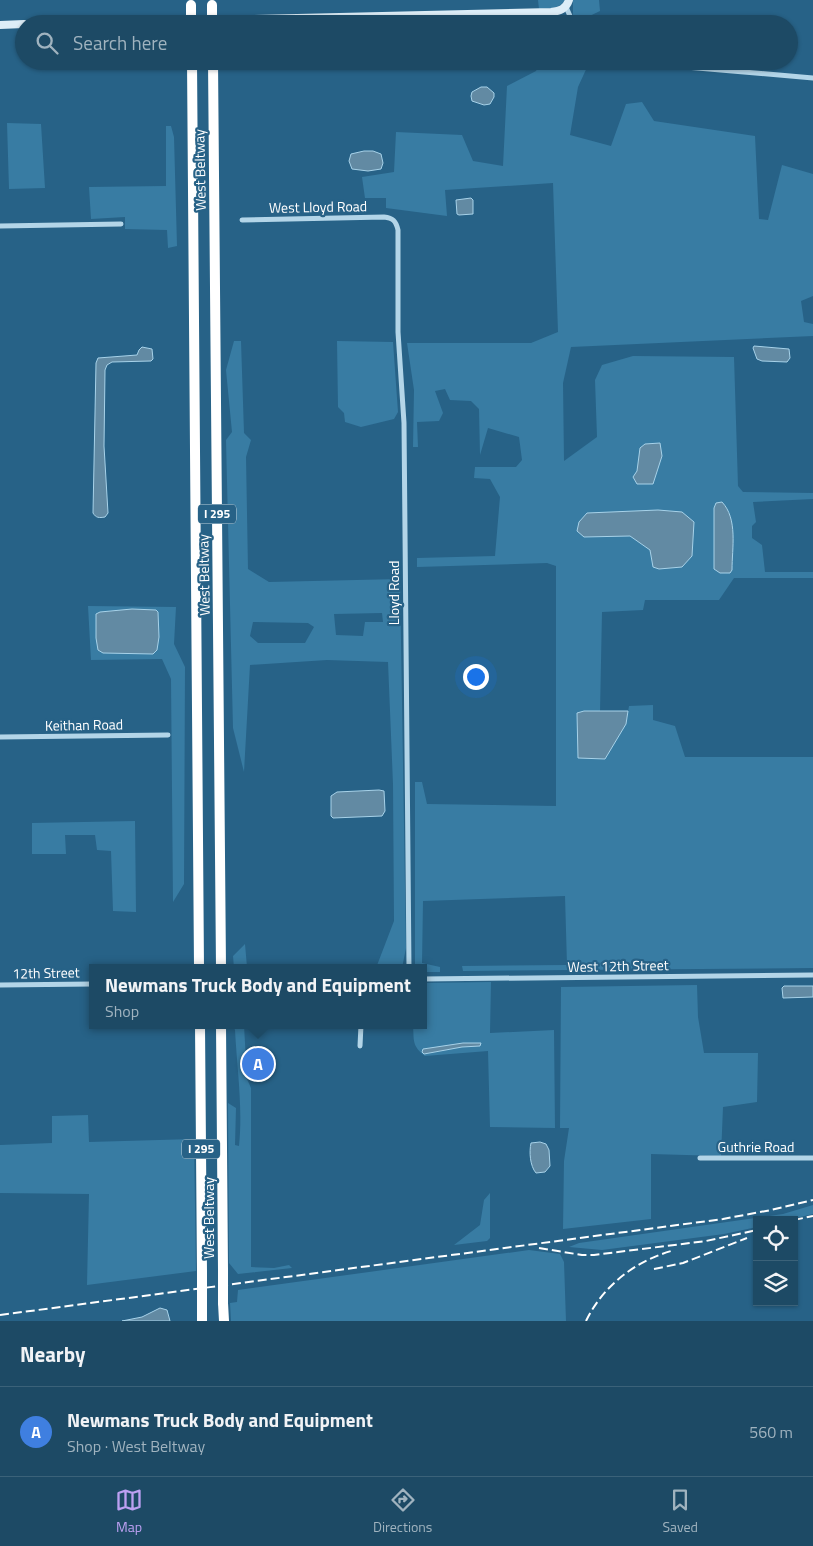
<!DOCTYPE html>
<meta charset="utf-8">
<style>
:root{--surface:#1d4a65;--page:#2a546e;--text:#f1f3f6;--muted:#a0b3bf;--line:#3b6279;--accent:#bca0f2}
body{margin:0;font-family:"Titillium Web",sans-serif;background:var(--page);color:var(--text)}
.controls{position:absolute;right:15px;bottom:15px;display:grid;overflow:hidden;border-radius:0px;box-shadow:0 1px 4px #0004}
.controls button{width:45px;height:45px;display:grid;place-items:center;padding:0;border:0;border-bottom:1px solid var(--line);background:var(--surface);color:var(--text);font:25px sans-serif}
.you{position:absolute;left:475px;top:676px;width:18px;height:18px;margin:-12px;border:4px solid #fff;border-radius:50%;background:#1a73e8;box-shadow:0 0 0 8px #1a73e833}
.badge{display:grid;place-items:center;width:32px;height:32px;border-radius:50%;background:var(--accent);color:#fff;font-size:16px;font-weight:700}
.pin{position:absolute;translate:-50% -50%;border:2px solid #fff;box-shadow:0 1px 5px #0006}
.popup{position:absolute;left:89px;top:964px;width:338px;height:65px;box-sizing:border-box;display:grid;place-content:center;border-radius:0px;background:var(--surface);filter:drop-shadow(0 1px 4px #0005);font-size:16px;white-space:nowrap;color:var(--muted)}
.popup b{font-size:19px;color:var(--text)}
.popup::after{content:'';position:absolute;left:50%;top:100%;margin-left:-10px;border:10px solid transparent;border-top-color:var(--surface)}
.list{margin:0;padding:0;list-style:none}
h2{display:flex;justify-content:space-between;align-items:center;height:65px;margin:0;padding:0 20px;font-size:21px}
h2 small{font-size:16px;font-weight:400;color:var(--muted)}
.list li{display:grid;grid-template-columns:32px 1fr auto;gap:15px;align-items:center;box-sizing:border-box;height:90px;padding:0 20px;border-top:1px solid var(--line)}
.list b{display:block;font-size:19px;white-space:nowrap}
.list p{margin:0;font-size:16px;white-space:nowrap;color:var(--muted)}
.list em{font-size:16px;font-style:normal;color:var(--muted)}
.icon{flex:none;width:28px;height:28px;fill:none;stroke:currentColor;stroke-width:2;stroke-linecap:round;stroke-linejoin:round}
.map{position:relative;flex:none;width:813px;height:1321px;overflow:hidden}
.search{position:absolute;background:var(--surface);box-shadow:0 1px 4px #0004;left:15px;right:15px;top:15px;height:55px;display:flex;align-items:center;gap:12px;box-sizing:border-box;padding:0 18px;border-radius:28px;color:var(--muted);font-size:19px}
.sheet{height:155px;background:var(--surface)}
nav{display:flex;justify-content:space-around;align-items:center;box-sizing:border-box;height:70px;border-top:1px solid var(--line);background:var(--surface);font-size:14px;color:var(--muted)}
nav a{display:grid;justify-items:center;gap:2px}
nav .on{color:var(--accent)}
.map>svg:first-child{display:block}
.green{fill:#387ca3;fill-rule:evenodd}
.water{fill:#628aa3;stroke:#a7d2e9}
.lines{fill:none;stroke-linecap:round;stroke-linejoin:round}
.street{stroke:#b3d5e8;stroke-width:5}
.secondary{stroke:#ddedf7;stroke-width:8}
.highway{stroke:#fff;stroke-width:10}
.rail{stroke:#fff;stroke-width:2;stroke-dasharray:9 4;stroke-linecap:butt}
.highway-bridge{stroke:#fff;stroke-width:10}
.labels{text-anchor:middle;stroke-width:4.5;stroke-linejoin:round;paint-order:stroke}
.shield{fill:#276287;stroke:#bed0db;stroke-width:1}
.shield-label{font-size:12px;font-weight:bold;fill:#fff}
.street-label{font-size:14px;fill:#fff;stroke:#276287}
</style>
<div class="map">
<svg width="813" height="1321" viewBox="0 0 813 1321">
<rect width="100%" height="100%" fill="#276287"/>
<!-- green -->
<path class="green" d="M 538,0 L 565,0 C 559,9 549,9 539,9 Z
M 573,0 L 599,0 L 600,11 L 573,24 Z
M 562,17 L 564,24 L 529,24 L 530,19 Z
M 541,61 L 587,61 L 589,63 L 578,87 L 570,135 L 611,146 L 626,104 L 642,102 L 654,121 L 755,136 L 759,219 L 768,220 L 782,165 L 813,174 L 813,296 L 801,301 L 804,322 L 813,324 L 813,336 L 571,347 L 563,383 L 564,461 L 597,437 L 595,380 L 602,365 L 633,356 L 734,357 L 738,486 L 743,492 L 813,493 L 813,499 L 753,502 L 756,522 L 752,526 L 752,538 L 762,545 L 765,572 L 813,572 L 813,578 L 734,578 L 719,600 L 645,600 L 643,610 L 602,612 L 600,712 L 584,711 L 577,713 L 579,758 L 626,724 L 629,706 L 653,705 L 653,720 L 675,726 L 685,757 L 813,757 L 813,968 L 463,971 L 462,966 L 567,965 L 565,896 L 423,901 L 422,963 L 440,967 L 440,972 L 423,972 L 423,968 L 418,968 L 415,964 L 415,782 L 422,782 L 427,804 L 556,806 L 556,566 L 547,563 L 417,567 L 417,558 L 495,556 L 500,497 L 490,479 L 474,478 L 475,467 L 516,467 L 522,460 L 519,437 L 488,428 L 480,455 L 479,409 L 471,401 L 450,400 L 445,389 L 435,391 L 443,413 L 439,421 L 417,422 L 418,447 L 413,447 L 414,390 L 407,343 L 531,343 L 558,332 L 553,183 L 445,190 L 447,216 L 386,208 L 386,198 L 365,198 L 362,177 L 394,172 L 396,132 L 462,135 L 473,161 L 503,166 L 507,86 L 536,71 Z
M 7,123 L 41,124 L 45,188 L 9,189 Z
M 166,126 L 171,126 L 174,137 L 177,246 L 168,248 L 167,230 L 125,229 L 125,217 L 91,219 L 89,187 L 166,186 Z
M 234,341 L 241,341 L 244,433 L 251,440 L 246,457 L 248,569 L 269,582 L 400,579 L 406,948 L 402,968 L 376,968 L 394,921 L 393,784 L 388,662 L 327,660 L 250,665 L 244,772 L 233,728 L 226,440 L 232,432 L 226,370 ZM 382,613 L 383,622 L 365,622 L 363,636 L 336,635 L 334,614 ZM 253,622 L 308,623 L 314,627 L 305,643 L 258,643 L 250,636 Z
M 337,341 L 393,342 L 398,412 L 394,419 L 361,427 L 345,422 L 344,413 L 338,407 Z
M 88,606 L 176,607 L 174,644 L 185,667 L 184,884 L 173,902 L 171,679 L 162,659 L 91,660 Z
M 135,821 L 136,912 L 113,911 L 111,851 L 97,850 L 95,835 L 65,835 L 66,854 L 32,854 L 32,823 Z
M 245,944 L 247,967 L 259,968 L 234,968 L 233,956 Z
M 491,982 L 490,1033 L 554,1030 L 555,1128 L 490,1127 L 488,1051 L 425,1056 C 412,1046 414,1041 413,1025 L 423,1025 L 423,983 ZM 463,1043 L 480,1043 L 480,1046 L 462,1047 L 424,1054 L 421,1051 Z
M 697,985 L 698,1017 L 704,1053 L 758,1053 L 757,1102 L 723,1107 L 721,1156 L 651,1154 L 651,1219 L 563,1229 L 564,1161 L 569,1128 L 560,1128 L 561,987 Z
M 233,1025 L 244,1025 L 247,1079 L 251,1088 L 251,1267 L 274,1268 L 289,1265 L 292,1268 L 238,1274 L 229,1263 L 228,1103 L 236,1108 L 235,1145 L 239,1146 C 243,1107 237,1069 235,1030 Z
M 88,1115 L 89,1142 L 194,1139 L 196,1271 L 87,1285 L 89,1194 L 0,1193 L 0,1145 L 52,1143 L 52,1116 Z
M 490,1193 L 490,1238 L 487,1241 L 454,1245 L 480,1225 L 484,1200 Z
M 813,1205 L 813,1214 L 788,1220 L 757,1220 L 757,1227 L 724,1234 L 602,1250 L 569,1247 L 579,1243 L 783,1214 Z
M 529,1250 L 560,1254 L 564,1262 L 566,1321 L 231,1321 L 230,1303 L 237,1302 L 238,1290 Z"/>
<!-- water -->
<path class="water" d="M 481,87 L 487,87 L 494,93 L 494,97 L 490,104 L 484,105 L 472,101 L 471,96 L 472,92 Z
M 364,151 L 373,151 L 381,154 L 383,163 L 381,169 L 368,171 L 352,169 L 349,161 L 351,154 Z
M 471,198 L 473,200 L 473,214 L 459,215 L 457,214 L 456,200 Z
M 754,346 L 789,349 L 790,358 L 787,362 L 762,361 L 757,359 L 753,348 Z
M 142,347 L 152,349 L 153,359 L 151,361 L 112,362 L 107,365 L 105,370 L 104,446 L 108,513 L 105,517 C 99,518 96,518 93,513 L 96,363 L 98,358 L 137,355 L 139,350 Z
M 660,443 L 662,456 L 653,484 L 637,484 L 633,477 L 637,471 L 640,448 L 645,444 Z
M 722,502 C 738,519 732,548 732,570 L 730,573 L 720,573 L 714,569 L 714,508 L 716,503 Z
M 658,510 L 682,512 L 694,522 L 692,556 L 682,567 L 659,569 L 653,567 L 650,550 L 630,536 L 584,537 L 577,531 L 579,522 L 587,513 Z
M 132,609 L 156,610 L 158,612 L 159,637 L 157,650 L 153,654 L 103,653 L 98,650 L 96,638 L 96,614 L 100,612 Z
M 584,711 L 628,711 L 626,724 L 605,759 L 578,758 L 577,713 Z
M 379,790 L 384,791 L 385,811 L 382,816 L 333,818 L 331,816 L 331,796 L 337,792 Z
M 784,986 L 813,986 L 813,997 L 783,998 L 782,988 Z
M 463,1043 L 481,1043 L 480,1046 L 462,1047 L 424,1054 L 422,1052 L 423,1049 Z
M 540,1142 L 546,1144 L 549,1150 L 550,1166 L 545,1172 L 536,1173 C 530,1166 529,1152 531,1143 Z
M 160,1308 L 167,1310 L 170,1321 L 122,1321 L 142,1317 Z"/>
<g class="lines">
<!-- street -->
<path class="street" d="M 566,7 L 570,16 L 571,24
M 616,61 L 813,78
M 242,220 L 384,217 C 393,218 396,221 398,230 L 398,332 L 404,423 L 409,968
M 0,226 L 121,224
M 0,737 L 168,735
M 423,979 L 813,975
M 0,985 L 93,984
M 360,1046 L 361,1025
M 700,1158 L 813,1158"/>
<!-- secondary -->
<path class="secondary" d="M 42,24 L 551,12 C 560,11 566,9 569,0
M 0,25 L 24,24"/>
<!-- highway -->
<path class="highway" d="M 192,61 L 199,968
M 213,61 L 221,968
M 200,1025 L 202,1272
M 221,1025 L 223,1270
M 223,1303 L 224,1321
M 202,1306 L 202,1321"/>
<!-- rail -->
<path class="rail" d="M 794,1220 L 813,1216
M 539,1248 L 582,1255 L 594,1255 L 706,1241 L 757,1230
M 654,1269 L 683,1263 L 747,1238
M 0,1315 L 723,1219 L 771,1210 L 813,1200
M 586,1321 C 603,1286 634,1262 671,1251"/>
<!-- highway-bridge -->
<path class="highway-bridge" d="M 191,5 L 191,24
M 212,5 L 212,24
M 223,1270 L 223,1303
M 202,1272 L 202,1306"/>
</g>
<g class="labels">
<!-- shield labels -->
<g class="shield">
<rect x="198" y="504.5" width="38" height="19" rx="4"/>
<rect x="182" y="1139.5" width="38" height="19" rx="4"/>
</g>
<g class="shield-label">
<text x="217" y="518">I 295</text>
<text x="201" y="1153">I 295</text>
</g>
<!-- street labels -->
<g class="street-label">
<text transform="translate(200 170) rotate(-91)" y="5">West Beltway</text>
<text transform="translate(318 207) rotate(-1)" y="5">West Lloyd Road</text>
<text transform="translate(204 575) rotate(-91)" y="5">West Beltway</text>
<text transform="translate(394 593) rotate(-90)" y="5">Lloyd Road</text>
<text transform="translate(84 725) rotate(-1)" y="5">Keithan Road</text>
<text transform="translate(618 966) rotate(-1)" y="5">West 12th Street</text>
<text transform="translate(46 973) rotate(-1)" y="5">12th Street</text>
<text x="756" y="1152">Guthrie Road</text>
<text transform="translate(209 1218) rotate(-90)" y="5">West Beltway</text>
</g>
</g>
</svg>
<div class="controls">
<button><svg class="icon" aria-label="locate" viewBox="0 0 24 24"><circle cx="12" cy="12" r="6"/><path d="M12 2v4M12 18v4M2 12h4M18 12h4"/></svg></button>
<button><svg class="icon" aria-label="layers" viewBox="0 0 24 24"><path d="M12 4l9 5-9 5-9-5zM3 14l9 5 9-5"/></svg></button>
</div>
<div class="you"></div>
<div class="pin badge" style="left:258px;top:1064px;background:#3f7fe0">A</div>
<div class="popup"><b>Newmans Truck Body and Equipment</b>Shop</div>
<div class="search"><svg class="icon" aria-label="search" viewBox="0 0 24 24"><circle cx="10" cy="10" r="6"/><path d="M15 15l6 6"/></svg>Search here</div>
</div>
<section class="sheet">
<h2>Nearby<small></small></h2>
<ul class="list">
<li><span class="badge" style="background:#3f7fe0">A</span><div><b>Newmans Truck Body and Equipment</b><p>Shop · West Beltway</p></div><em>560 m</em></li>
</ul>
</section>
<nav>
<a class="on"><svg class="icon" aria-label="map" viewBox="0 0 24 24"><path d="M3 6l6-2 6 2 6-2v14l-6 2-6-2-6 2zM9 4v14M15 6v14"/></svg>Map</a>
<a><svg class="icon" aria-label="directions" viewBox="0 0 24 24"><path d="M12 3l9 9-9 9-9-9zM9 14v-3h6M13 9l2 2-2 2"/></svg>Directions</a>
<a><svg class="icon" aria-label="saved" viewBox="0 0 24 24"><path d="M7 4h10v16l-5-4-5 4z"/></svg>Saved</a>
</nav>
